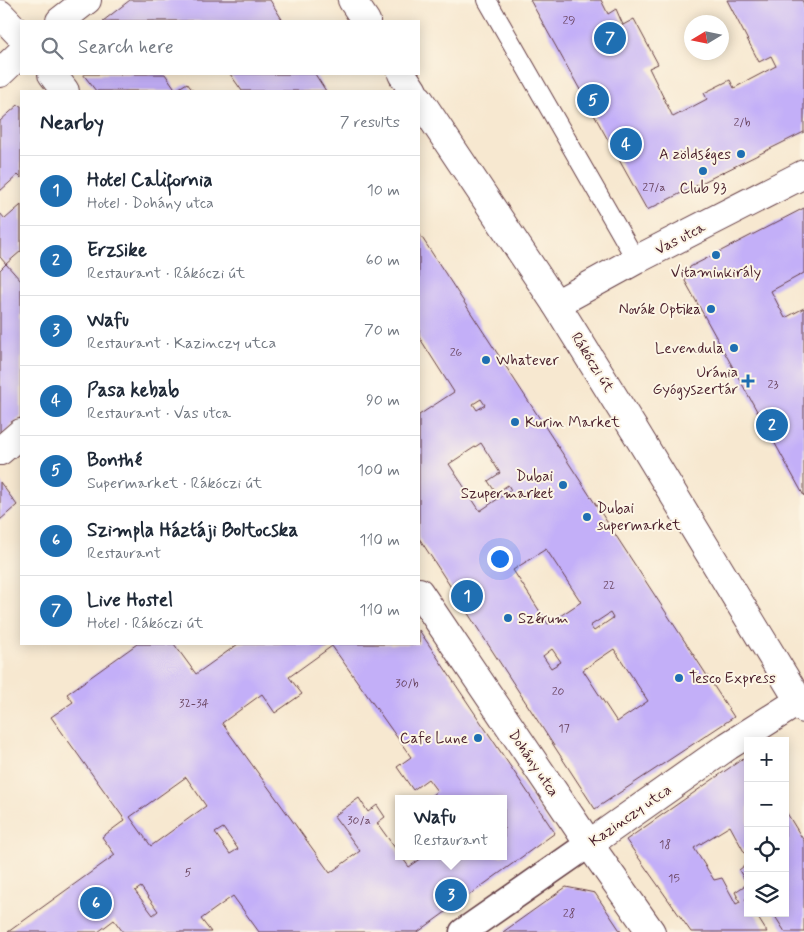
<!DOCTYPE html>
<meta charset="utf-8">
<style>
:root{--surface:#fff;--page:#f6f6f7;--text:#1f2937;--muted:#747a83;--line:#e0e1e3;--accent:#1f6fb2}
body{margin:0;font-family:Mynerve,sans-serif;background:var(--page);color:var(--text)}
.controls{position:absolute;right:15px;bottom:15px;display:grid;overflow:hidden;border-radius:0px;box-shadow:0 2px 12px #0003}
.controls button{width:45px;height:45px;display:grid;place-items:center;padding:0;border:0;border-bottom:1px solid var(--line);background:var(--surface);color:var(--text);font:25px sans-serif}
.compass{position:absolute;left:684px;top:15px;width:45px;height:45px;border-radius:50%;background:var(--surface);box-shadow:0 2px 12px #0003;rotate:260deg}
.you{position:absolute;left:499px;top:558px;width:18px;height:18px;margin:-12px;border:4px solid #fff;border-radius:50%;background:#1a73e8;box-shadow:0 0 0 8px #1a73e833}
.badge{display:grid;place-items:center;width:32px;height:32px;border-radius:50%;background:var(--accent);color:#fff;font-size:16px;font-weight:700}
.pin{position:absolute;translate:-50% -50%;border:2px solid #fff;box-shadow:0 1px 5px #0006}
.popup{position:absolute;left:395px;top:795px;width:112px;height:65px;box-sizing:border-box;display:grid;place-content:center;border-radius:0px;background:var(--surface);filter:drop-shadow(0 1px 4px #0005);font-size:16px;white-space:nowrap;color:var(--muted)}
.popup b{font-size:19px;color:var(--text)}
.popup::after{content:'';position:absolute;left:50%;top:100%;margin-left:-10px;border:10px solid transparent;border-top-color:var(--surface)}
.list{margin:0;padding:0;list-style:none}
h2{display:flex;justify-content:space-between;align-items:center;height:65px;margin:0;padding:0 20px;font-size:21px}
h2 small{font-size:16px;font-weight:400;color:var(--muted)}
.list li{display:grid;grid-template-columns:32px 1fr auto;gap:15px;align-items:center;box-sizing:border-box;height:70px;padding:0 20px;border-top:1px solid var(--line)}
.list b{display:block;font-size:19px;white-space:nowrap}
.list p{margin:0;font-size:16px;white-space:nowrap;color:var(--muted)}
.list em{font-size:16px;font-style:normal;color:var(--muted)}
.icon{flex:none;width:28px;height:28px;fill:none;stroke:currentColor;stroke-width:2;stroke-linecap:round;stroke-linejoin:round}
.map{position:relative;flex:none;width:804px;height:932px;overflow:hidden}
.search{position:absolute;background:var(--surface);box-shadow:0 2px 12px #0003;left:20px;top:20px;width:400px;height:55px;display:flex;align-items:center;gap:12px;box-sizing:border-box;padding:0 18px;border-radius:0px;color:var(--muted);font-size:19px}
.panel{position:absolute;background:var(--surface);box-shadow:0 2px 12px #0003;left:20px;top:90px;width:400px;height:555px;border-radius:0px}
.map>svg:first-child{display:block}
.building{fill:#c3aff8;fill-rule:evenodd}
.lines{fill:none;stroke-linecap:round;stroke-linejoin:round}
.service-casing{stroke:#643d44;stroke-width:20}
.pedestrian-casing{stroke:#643d44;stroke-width:29}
.minor-casing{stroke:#643d44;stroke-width:30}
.primary-casing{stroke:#643d44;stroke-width:30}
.service{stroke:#fff;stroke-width:18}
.pedestrian{stroke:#fff;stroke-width:26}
.minor{stroke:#fff;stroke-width:28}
.primary{stroke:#fff;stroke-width:28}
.poi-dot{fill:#1f6fb2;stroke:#fcf5e5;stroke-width:2}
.labels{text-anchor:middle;stroke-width:4;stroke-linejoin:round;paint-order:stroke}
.number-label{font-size:12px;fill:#68435e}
.poi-label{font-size:15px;fill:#4a1f2b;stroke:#fcf5e5;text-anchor:end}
.street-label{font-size:15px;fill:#4a1f2b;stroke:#fcf5e5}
</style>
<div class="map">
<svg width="804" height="932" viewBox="0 0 804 932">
<rect width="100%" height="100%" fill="#fcf5e5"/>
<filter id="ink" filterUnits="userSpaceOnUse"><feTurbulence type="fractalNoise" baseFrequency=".02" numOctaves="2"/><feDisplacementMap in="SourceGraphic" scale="10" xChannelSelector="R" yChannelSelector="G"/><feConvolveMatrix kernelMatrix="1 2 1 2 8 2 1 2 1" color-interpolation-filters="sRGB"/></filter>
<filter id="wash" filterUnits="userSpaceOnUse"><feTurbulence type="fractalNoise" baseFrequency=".0096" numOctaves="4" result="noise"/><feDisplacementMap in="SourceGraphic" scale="20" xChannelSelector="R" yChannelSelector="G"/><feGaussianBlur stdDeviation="1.12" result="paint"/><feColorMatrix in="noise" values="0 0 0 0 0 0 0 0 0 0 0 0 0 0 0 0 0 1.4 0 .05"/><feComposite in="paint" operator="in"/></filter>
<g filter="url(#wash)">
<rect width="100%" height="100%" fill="#f7e8d0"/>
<g id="blocks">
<!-- building -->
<path class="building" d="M 130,0 L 270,0 L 283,21 L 103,21 Z
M 530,0 L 601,0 L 608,14 L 616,9 L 623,25 L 634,19 L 658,64 L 649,68 L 673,117 L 707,99 L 704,93 L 730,80 L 734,88 L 776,66 L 771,56 L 759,62 L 727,0 L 802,0 L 804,4 L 804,132 L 647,210 Z
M 83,74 L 165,74 L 176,90 L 187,83 L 193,91 L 96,91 Z
M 230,74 L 315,74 L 326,91 L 242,91 Z
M 18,105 L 21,106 L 21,178 L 18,175 L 0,191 L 0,121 Z
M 21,205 L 21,251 L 6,264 L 0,257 L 0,213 L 5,219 Z
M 804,208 L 804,273 L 771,291 L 785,318 L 804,308 L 804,496 L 685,281 L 690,267 Z
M 419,233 L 734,717 L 595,809 L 419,538 L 419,415 L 454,392 L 419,337 ZM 481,399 L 485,405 L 477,410 L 473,404 ZM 481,443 L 500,473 L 488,481 L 496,493 L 508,485 L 511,490 L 480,511 L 449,464 ZM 546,549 L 581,602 L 548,624 L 513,570 ZM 610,613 L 613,618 L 594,631 L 590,626 ZM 552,649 L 561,662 L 551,668 L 543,656 ZM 614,649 L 648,701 L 617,722 L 583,670 Z
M 6,264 L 21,281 L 21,417 L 0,436 L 0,270 Z
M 0,482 L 17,505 L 0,520 Z
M 419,630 L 555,833 L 418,932 L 259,932 L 233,896 L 201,919 L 211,932 L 123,932 L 114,920 L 98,932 L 8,932 L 115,855 L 102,837 L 125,820 L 51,717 L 73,702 L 67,694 L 137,644 L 174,644 L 196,674 L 238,644 L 419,644 ZM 332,646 L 411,757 L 397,767 L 413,790 L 428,779 L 437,791 L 427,799 L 504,799 L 504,856 L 425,856 L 409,867 L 401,856 L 398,856 L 398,852 L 377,823 L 385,817 L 377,805 L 368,812 L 359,798 L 334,816 L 360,851 L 330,873 L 222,723 L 262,694 L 275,713 L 302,694 L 289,677 ZM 186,777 L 206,806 L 151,846 L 130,817 ZM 223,828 L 238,849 L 230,854 L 215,833 ZM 141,887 L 158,911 L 153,915 L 135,891 Z
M 748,755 L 748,859 L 730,826 L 694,848 L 714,880 L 722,878 L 736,904 L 740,902 L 735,892 L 747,884 L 739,870 L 748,863 L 748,898 L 745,899 L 748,903 L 748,913 L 755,913 L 767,932 L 691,932 L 626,840 Z
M 785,810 L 804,841 L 804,932 L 785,932 L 773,913 L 785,913 Z
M 566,887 L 595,893 L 621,932 L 503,932 Z"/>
</g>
</g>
<g filter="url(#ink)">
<use href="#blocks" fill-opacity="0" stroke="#643d44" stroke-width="1"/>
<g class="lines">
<!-- service casing -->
<g class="service-casing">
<path id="service" d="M 487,0 L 636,260"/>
</g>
<!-- pedestrian casing -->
<g class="pedestrian-casing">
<path id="pedestrian" d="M 463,932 L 589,844"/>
</g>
<!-- minor casing -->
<g class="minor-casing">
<path id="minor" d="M 0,14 L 21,36
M 60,21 L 87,0
M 0,73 L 21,53
M 52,74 L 65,91
M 556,304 L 636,260 L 804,174
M 0,451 L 21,433
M 419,592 L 589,844 L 651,932
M 589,844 L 728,746 L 799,701"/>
</g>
<!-- primary casing -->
<g class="primary-casing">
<path id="primary" d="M 352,0 L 366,21
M 402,74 L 413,91
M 419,99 L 556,304 L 635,431 L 804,709"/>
</g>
<!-- service -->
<use href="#service" class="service"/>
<!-- pedestrian -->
<use href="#pedestrian" class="pedestrian"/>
<!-- minor -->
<use href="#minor" class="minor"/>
<!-- primary -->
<use href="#primary" class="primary"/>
</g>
</g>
<!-- markers -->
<g class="poi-dot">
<circle cx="741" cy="154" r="5"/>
<circle cx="703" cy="171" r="5"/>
<circle cx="716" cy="255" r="5"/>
<circle cx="711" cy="309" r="5"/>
<circle cx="734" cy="348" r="5"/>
<circle cx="486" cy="360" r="5"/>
<path d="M745.5 373.5h5v5h5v5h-5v5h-5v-5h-5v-5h5z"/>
<circle cx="515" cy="422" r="5"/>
<circle cx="563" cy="485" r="5"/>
<circle cx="587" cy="517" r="5"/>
<circle cx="508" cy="618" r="5"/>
<circle cx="679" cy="678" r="5"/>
<circle cx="478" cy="738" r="5"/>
</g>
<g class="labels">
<!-- number labels -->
<g class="number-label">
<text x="569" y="24">29</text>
<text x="742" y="126">2/b</text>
<text x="654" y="191">27/a</text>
<text x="456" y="356">26</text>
<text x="773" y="388">23</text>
<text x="609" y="589">22</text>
<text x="407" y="687">30/b</text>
<text x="558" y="695">20</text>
<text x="194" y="707">32-34</text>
<text x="564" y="732">17</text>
<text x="359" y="824">30/a</text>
<text x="665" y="848">18</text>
<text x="188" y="876">5</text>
<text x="674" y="882">15</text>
<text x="569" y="917">28</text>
</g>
<!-- poi labels -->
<g class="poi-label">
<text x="731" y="159">A zöldséges</text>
<text x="703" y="193" text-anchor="middle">Club 93</text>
<text x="716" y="277" text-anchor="middle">Vitaminkirály</text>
<text x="701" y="314">Novák Optika</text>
<text x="724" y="353">Levendula</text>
<text x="496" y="365" text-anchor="start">Whatever</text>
<text x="738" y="377">Uránia<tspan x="738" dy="17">Gyógyszertár</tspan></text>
<text x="525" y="427" text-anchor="start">Kurin Market</text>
<text x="553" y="481">Dubai<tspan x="553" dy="17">Szupermarket</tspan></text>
<text x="597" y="513" text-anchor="start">Dubai<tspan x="597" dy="17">supermarket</tspan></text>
<text x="518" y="623" text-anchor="start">Szérum</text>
<text x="689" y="683" text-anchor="start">Tesco Express</text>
<text x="468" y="743">Cafe Lune</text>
</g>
<!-- street labels -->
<g class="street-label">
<text transform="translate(680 238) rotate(-27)" y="5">Vas utca</text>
<text transform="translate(593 362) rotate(58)" y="5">Rákóczi út</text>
<text transform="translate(534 763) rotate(56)" y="5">Dohány utca</text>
<text transform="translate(630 815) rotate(-35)" y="5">Kazinczy utca</text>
</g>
</g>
</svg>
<div class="controls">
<button>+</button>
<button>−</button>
<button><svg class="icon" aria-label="locate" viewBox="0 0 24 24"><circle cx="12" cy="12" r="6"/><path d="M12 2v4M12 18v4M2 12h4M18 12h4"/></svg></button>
<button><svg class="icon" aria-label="layers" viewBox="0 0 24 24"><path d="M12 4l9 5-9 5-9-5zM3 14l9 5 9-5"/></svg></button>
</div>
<svg class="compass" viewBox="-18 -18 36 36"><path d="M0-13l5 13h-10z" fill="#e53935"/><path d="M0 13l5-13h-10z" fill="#747a83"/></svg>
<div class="you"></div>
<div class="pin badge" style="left:467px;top:596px">1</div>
<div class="pin badge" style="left:772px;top:425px">2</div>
<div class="pin badge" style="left:451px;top:895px">3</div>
<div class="popup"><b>Wafu</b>Restaurant</div>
<div class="pin badge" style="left:626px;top:144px">4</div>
<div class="pin badge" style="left:593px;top:100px">5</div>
<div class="pin badge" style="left:96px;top:903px">6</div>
<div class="pin badge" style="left:610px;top:38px">7</div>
<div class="search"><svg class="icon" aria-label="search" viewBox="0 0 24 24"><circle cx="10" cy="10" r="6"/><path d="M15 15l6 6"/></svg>Search here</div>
<section class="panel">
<h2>Nearby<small>7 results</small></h2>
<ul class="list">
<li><span class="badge">1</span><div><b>Hotel California</b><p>Hotel · Dohány utca</p></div><em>10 m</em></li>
<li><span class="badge">2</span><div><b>Erzsike</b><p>Restaurant · Rákóczi út</p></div><em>60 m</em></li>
<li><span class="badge">3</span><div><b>Wafu</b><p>Restaurant · Kazinczy utca</p></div><em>70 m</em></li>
<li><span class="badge">4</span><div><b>Pasa kebab</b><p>Restaurant · Vas utca</p></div><em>90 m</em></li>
<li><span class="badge">5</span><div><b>Bonthé</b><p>Supermarket · Rákóczi út</p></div><em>100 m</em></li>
<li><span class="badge">6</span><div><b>Szimpla Háztáji Boltocska</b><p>Restaurant</p></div><em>110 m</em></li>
<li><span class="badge">7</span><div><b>Live Hostel</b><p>Hotel · Rákóczi út</p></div><em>110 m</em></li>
</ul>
</section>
</div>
